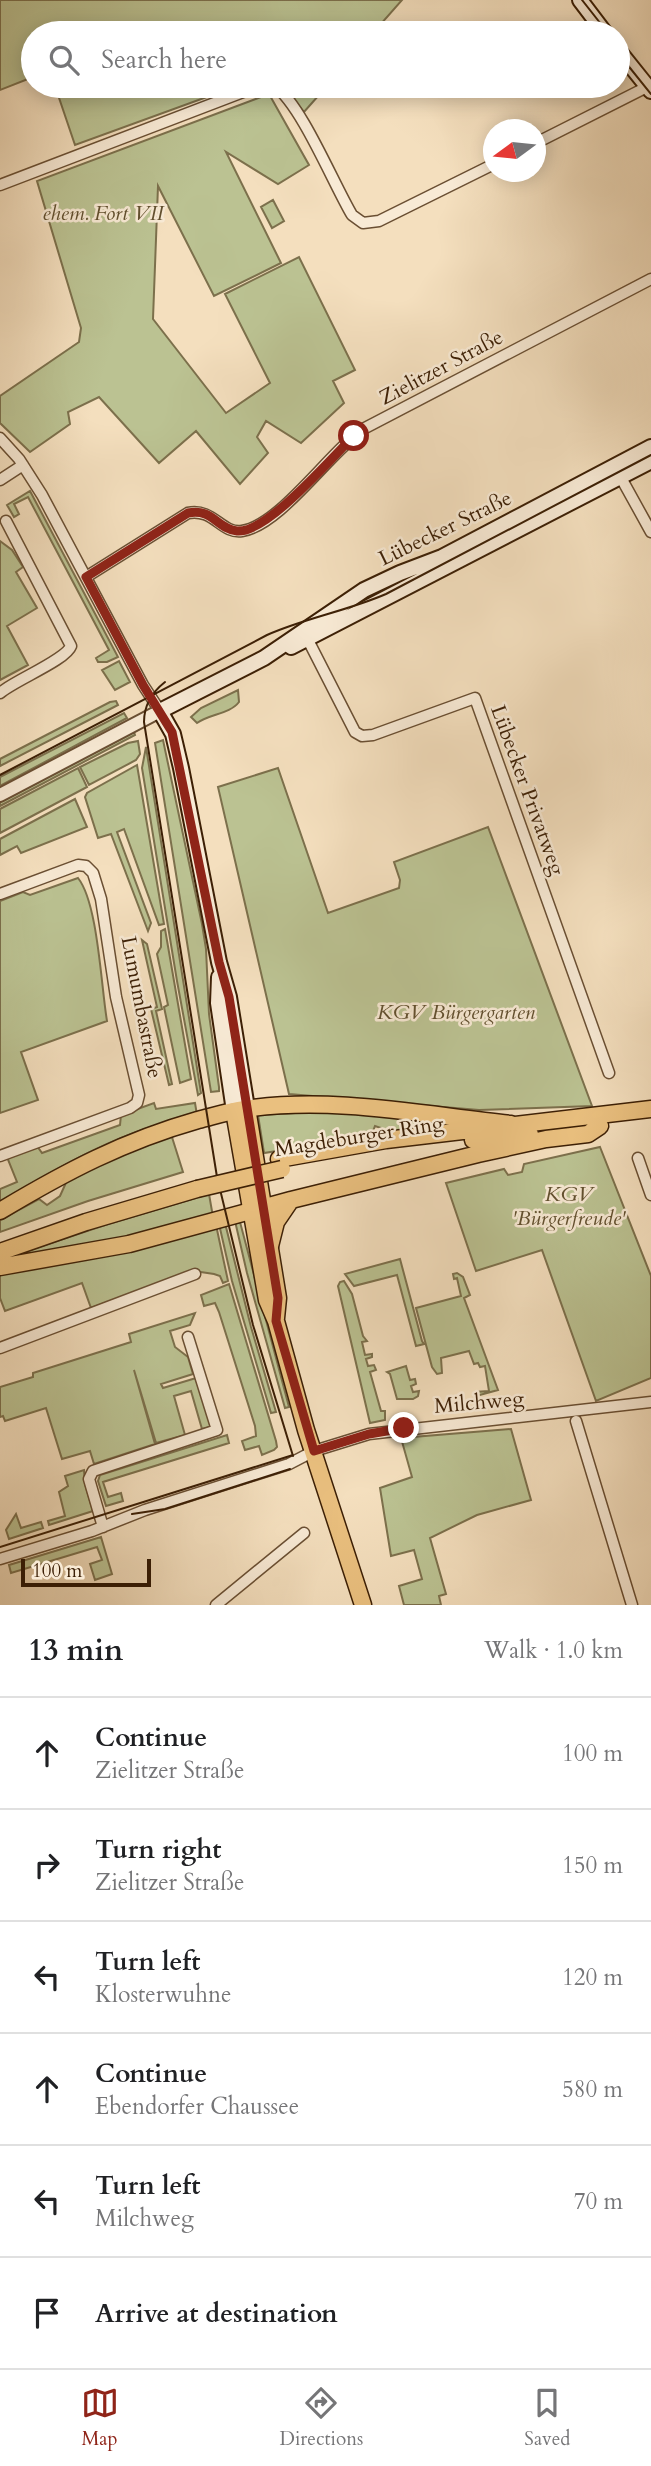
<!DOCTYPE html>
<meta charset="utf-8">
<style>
:root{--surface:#fff;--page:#f6f6f6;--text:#202124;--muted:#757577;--line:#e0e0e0;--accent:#8f2418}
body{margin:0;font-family:Cardo,serif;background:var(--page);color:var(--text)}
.compass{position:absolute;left:483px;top:119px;width:63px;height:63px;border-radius:50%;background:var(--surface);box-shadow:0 4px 18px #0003;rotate:255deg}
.scale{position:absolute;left:21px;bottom:18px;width:130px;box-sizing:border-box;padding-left:7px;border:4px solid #3c1f05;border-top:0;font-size:19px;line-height:24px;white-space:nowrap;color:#3c1f05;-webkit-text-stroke:5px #f8ead5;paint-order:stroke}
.stop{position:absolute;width:21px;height:21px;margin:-16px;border:5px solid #8f2418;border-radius:50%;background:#fff}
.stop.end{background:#8f2418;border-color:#fff;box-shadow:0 2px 7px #0008}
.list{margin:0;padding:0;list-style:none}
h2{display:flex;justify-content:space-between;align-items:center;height:91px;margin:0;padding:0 28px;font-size:30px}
h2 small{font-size:23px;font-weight:400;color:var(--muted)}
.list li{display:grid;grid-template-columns:46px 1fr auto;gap:21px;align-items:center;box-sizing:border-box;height:112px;padding:0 28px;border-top:2px solid var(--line)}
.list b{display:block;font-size:26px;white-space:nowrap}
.list p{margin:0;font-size:23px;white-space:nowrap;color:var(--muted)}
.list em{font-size:23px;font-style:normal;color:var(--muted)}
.icon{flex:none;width:38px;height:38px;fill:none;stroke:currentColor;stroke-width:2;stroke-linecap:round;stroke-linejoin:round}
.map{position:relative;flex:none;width:651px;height:1605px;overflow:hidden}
.search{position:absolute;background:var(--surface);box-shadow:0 4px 18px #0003;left:21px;right:21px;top:21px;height:77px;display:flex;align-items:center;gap:18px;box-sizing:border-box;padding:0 24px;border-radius:38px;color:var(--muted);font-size:26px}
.sheet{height:763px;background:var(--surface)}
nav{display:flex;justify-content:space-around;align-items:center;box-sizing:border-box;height:98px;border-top:2px solid var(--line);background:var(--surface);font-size:19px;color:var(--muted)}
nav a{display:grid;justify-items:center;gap:4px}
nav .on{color:var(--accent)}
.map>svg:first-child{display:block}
.green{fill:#bbc292;stroke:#7c704c;stroke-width:2}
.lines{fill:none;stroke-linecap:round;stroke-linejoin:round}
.minor-casing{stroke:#6a4f33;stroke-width:13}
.tertiary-casing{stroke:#6a4f33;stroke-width:16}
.secondary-casing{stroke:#3c1f05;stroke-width:18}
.primary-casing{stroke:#3c1f05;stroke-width:19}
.trunk-casing{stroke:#3c1f05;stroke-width:19}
.minor{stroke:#f8ead5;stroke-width:10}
.tertiary{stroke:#f8ead5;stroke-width:12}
.secondary{stroke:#f8ead5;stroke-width:14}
.primary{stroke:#eac07f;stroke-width:16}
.trunk{stroke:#eac07f;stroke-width:16}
.tram{stroke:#3c1f05;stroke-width:2}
.trunk-bridge-casing{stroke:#3c1f05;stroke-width:19;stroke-linecap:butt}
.trunk-bridge{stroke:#eac07f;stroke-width:16}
.route{stroke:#8f2418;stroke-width:9}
.labels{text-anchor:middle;stroke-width:5;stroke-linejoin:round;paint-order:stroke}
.park-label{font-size:21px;font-style:italic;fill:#62502f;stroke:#f8ead5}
.street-label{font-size:21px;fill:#3c1f05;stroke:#f8ead5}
</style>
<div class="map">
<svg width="651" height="1605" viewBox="0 0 651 1605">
<rect width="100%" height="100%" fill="#f4dfbe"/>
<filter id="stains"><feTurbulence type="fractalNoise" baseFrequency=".00286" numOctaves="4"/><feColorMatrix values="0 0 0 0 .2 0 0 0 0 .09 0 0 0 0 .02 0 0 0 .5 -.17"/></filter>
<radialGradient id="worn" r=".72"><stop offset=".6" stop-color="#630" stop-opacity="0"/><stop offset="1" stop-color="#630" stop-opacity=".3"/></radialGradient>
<!-- green -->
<path class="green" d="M 0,0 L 402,0 L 373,33 L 33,33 L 33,77 L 0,90 Z
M 55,86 L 237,86 L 75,145 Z
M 281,86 L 327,86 L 304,112 Z
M 269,94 L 309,165 L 278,184 L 226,152 L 281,263 L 214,296 L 158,186 L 153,319 L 226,413 L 270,383 L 225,294 L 299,257 L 355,370 L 333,381 L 344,403 L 301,443 L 266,421 L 257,437 L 268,453 L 240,484 L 196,431 L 159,463 L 99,397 L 68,412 L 70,424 L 30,452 L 0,423 L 0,396 L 79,342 L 81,328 L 37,181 Z
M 273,200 L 284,221 L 272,228 L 261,207 Z
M 30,491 L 118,657 L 107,662 L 98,662 L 96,658 L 109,650 L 28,497 L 14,504 L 19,514 L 14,517 L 7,505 Z
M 0,541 L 12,550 L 23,567 L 16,572 L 37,608 L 7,626 L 28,665 L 0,680 Z
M 119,661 L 130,682 L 115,690 L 102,670 Z
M 238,690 L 239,702 C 230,714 209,714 197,723 L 191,717 L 201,708 Z
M 116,701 L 118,705 L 0,766 L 0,759 L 110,702 Z
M 124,713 L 127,718 L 0,786 L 0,777 Z
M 134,732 L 135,735 L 0,806 L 0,802 Z
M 163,740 L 202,924 L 206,949 L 209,1014 L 219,1087 L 219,1091 L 211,1092 L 155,743 Z
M 138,741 L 140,754 L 136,760 L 89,785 L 80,767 L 128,743 Z
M 146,747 L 201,1093 L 198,1095 L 177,981 L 142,768 Z
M 137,765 L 164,924 L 159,925 L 124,829 L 117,832 L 151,923 L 148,931 L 111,834 L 98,838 L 85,797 L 87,793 Z
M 78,768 L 87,787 L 0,833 L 0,809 Z
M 278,768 L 328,913 L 399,888 L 400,880 L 394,862 L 488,827 L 592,1106 L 479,1110 L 289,1094 L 218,787 Z
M 75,799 L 87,827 L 21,853 L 17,846 L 0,855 L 0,839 Z
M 78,878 C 98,903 101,986 107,1021 L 21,1052 L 38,1100 L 0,1113 L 0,901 L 23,892 L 30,895 Z
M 165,929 L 191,1079 L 180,1083 L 164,1007 L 168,1005 L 157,954 L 161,947 L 161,931 Z
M 142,940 L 147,944 L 162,1009 L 156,1011 L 172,1084 L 169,1085 L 151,1009 L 157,1007 Z
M 154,1103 L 156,1109 L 195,1103 L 197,1115 C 126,1128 61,1165 0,1203 L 0,1189 L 17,1182 L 7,1157 L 37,1146 L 42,1153 L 120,1125 L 121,1115 Z
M 333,1111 L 457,1124 L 383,1134 L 381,1128 L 375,1126 L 371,1136 L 264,1153 L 258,1115 Z
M 171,1134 L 183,1172 L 88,1201 L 0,1232 L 0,1220 L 39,1199 L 47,1205 L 60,1196 L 69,1176 Z
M 600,1147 L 651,1276 L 651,1378 L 596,1401 L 542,1250 L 476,1271 L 446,1183 L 504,1169 L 508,1175 L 522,1172 L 524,1164 Z
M 209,1194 L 213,1217 L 129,1239 L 16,1260 L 18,1254 L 108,1224 Z
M 235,1221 L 240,1222 L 289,1407 L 285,1408 L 247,1273 Z
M 225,1223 L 251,1327 L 276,1412 L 271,1413 L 232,1281 L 219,1224 Z
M 216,1225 L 228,1281 L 223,1283 L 220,1276 L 214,1274 L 194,1271 L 91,1308 L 82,1283 L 5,1311 L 0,1298 L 0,1274 L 129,1251 Z
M 400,1259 L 422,1341 L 424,1344 L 416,1346 L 397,1275 L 354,1286 L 345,1274 Z
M 457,1273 L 463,1277 L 470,1295 L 464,1298 L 498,1390 L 476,1396 L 475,1392 L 489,1391 L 485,1366 L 480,1367 L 478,1363 L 474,1364 L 469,1351 L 441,1358 L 442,1373 L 437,1374 L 432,1367 L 416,1308 L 461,1296 L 457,1278 L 454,1279 L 453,1274 Z
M 344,1281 L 352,1294 L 363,1336 L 367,1341 L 362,1342 L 365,1355 L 372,1354 L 372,1357 L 366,1359 L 368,1366 L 374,1365 L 376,1370 L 370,1372 L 381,1411 L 385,1411 L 385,1420 L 370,1423 L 338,1286 L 340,1282 Z
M 229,1284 L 276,1441 L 277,1447 L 274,1450 L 262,1455 L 259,1446 L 245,1450 L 242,1441 L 256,1436 L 255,1426 L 219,1312 L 215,1303 L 204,1306 L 201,1295 Z
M 195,1313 L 190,1325 L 170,1331 L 175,1347 L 188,1357 L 193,1374 L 161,1384 L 163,1388 L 196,1378 L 211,1427 L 202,1429 L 191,1391 L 174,1396 L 185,1435 L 156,1443 L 134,1370 L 155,1444 L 94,1464 L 90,1451 L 62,1459 L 46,1408 L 5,1421 L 3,1416 L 0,1417 L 0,1387 L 33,1377 L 33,1373 L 131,1342 L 129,1334 Z
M 406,1366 L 410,1380 L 415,1379 L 416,1384 L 411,1386 L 413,1392 L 419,1391 L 418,1396 L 413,1399 L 397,1399 L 390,1374 L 387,1372 Z
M 511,1429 L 531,1500 L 477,1515 L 430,1538 L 446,1594 L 439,1596 L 441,1605 L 404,1605 L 399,1586 L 422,1579 L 414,1550 L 391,1556 L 380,1488 L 412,1477 L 401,1438 Z
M 227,1435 L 229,1443 L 103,1482 L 108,1497 L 121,1493 L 123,1501 L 106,1506 L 98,1481 L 100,1475 Z
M 84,1470 L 85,1484 L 93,1511 L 49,1525 L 48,1521 L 65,1516 L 59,1492 L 68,1486 L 65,1476 Z
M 16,1514 L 21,1528 L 41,1522 L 43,1528 L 9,1539 L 6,1530 Z
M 101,1537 L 112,1574 L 95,1580 L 90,1564 L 102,1560 L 97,1547 L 11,1573 L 9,1565 Z"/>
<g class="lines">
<!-- minor casing -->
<g class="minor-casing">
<path id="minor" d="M 275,86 C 302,106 333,183 352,215 L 363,223 L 379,221 L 494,164
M 536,143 L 651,85
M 0,185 L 259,86
M 0,438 L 19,459 L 42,495 L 143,685 L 160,711
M 620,476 L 651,532
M 0,480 L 23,465
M 86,577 L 188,513 C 214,508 221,534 242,531 C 281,525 330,451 365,428 L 651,279
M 308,640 L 355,732 L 362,736 L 373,735 L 475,698 L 609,1073
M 0,693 C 15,680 66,660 71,646 L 6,521
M 0,894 L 78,865 L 86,866 L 93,873 L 101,899 L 116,997 L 139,1095 L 137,1103 L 130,1108 L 0,1156
M 638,1158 L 651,1195
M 0,1348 L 195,1274
M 576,1421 L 632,1605
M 103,1527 L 89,1479 L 93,1471 L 217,1430 L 188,1337
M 0,1559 L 92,1531 L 145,1510 L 289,1464 L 314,1451 L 369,1434 L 651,1402
M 216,1605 L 304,1533"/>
</g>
<!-- tertiary casing -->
<g class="tertiary-casing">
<path id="tertiary" d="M 0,795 L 160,711"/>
</g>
<!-- secondary casing -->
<g class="secondary-casing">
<path id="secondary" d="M 580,0 L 605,33
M 618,50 L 651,91
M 291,647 L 651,461
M 219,977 L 218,1003 L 234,1111
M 247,1108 L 229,997 L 219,962 L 181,768 L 173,734 L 160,711 L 264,658 L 364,590 L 400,573 L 442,557 L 651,447"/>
</g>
<!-- primary casing -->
<g class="primary-casing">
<path id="primary" d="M 247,1108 L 278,1298 L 276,1318
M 234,1111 L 267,1300 L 276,1321 L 306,1430 L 363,1605"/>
</g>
<!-- trunk casing -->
<g class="trunk-casing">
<path id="trunk" d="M 473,1140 L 530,1134
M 279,1159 L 386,1140 L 651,1109
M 0,1211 C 65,1172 124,1141 198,1120 C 214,1116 229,1111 245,1109 C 332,1096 424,1115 511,1124
M 269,1250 L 276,1222 L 291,1200
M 0,1252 L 86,1222 L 197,1189
M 0,1267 L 129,1244 L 291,1200 L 478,1154 L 546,1139 L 588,1134 L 600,1126"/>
</g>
<!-- minor -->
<use href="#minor" class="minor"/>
<!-- tertiary -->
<use href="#tertiary" class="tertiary"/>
<!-- secondary -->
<use href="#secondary" class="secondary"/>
<!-- primary -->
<use href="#primary" class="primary"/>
<!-- trunk -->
<use href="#trunk" class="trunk"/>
<!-- tram -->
<path class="tram" d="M 582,0 L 608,33
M 618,53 L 651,94
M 165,682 C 151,693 144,705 144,722 L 217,1177 L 253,1325 L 293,1456
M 0,775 L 267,635 C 305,618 347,611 386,594 L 651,455
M 132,1514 L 165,1509 L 290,1469
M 0,1547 L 293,1455"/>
<!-- trunk-bridge casing -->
<g class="trunk-bridge-casing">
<path id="trunk-bridge" d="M 197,1189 L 282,1169"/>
</g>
<!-- trunk-bridge -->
<use href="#trunk-bridge" class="trunk-bridge"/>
</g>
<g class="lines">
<!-- route -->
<path class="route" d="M 354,436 C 332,457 267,534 237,531 C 217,529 213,508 188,513 L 86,577 L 143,685 L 172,732 L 219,962 L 229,997 L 278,1298 L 276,1321 L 314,1451 L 369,1434 L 404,1428"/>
</g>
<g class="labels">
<!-- park labels -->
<g class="park-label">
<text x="103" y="220">ehem. Fort VII</text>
<text x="456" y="1019">KGV Bürgergarten</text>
<text x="569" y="1201">KGV<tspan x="569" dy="24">'Bürgerfreude'</tspan></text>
</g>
<!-- street labels -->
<g class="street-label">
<text transform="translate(441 367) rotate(-28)" y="7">Zielitzer Straße</text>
<text transform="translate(445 528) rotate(-26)" y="7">Lübecker Straße</text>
<text transform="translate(528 790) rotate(70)" y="7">Lübecker Privatweg</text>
<text transform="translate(142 1007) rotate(79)" y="7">Lumumbastraße</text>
<text transform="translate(359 1136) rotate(-9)" y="7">Magdeburger Ring</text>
<text transform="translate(479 1402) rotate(-5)" y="7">Milchweg</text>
</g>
</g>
<rect width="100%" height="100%" filter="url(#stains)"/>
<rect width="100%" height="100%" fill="url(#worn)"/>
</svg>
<svg class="compass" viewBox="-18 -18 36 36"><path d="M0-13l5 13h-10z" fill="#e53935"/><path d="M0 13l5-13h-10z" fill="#757577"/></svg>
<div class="scale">100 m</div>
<div class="stop" style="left:354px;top:436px"></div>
<div class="stop end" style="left:404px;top:1428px"></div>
<div class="search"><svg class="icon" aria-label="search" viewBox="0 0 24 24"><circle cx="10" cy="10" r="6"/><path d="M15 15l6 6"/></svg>Search here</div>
</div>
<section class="sheet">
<h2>13 min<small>Walk · 1.0 km</small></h2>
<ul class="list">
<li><svg class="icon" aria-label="ahead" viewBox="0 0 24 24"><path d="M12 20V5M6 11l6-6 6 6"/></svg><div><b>Continue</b><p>Zielitzer Straße</p></div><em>100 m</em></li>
<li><svg class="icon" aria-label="right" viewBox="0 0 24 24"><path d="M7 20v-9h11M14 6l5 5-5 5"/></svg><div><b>Turn right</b><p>Zielitzer Straße</p></div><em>150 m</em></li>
<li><svg class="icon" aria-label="left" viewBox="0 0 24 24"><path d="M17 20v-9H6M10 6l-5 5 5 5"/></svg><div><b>Turn left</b><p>Klosterwuhne</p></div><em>120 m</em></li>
<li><svg class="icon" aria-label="ahead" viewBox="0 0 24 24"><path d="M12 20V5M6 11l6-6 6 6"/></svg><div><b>Continue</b><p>Ebendorfer Chaussee</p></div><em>580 m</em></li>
<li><svg class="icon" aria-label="left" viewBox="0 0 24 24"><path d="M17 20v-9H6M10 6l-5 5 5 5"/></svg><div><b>Turn left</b><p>Milchweg</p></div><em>70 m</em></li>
<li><svg class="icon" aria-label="arrive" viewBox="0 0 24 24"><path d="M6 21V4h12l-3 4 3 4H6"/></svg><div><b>Arrive at destination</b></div></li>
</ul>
</section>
<nav>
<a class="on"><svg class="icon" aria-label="map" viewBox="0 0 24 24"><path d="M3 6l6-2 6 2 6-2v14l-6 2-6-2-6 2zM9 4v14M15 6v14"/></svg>Map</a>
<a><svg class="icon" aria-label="directions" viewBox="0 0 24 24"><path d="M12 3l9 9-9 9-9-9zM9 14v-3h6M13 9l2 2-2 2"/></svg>Directions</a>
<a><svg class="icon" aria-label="saved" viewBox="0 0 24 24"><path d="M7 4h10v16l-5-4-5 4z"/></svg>Saved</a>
</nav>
